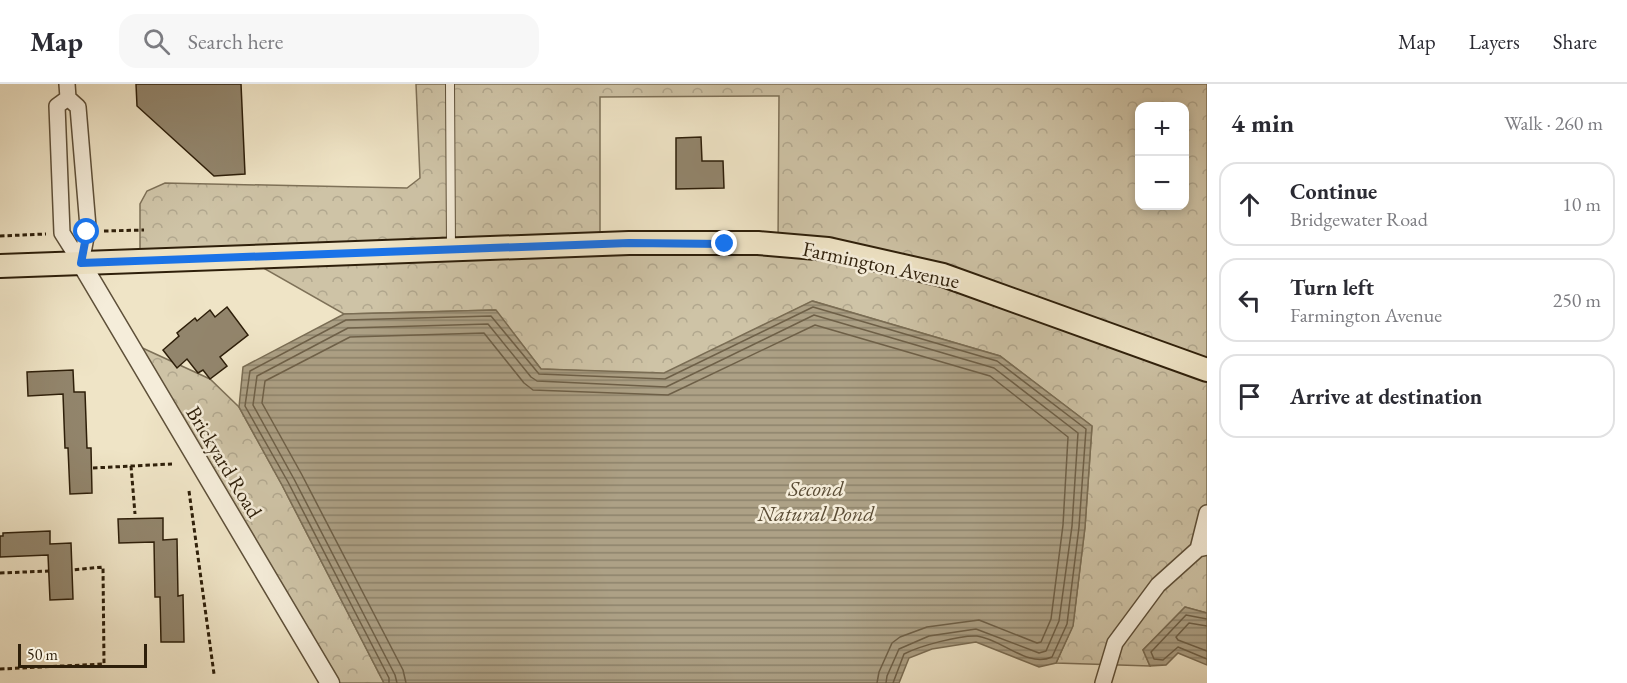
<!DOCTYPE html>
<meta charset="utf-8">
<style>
:root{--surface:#fff;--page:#f7f7f7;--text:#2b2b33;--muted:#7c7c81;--line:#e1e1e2}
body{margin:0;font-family:"EB Garamond",serif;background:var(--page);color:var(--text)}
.controls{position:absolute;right:18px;top:18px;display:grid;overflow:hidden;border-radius:12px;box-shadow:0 3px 9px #0003}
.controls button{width:54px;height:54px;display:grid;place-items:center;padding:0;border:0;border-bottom:2px solid var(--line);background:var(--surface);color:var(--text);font:30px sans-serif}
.scale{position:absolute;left:18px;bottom:15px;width:129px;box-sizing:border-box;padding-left:6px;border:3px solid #2e1f0a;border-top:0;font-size:16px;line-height:21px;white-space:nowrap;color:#2e1f0a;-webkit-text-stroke:4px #f5edda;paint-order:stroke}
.stop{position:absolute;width:18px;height:18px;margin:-14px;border:4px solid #1a73e8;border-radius:50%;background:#fff}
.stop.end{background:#1a73e8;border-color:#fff;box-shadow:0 2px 6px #0008}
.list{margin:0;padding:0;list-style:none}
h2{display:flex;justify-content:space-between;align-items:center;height:78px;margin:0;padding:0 24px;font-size:26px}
h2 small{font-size:20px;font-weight:400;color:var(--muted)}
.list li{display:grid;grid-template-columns:39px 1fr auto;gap:18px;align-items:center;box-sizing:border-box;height:84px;margin:0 12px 12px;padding:0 12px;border:2px solid var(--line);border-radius:18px}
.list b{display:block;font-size:22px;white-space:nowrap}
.list p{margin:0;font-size:20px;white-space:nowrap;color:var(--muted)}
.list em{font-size:20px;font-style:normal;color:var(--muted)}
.icon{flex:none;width:33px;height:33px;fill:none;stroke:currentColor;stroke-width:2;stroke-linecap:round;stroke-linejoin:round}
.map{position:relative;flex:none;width:1207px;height:599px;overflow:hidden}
header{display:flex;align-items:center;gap:36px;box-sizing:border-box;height:84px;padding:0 30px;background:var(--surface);border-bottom:2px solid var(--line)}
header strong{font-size:28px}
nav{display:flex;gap:33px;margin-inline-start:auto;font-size:21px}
.search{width:420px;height:54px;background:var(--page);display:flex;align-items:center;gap:15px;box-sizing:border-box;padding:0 21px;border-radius:18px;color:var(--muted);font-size:22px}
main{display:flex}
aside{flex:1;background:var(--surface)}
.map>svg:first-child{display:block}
.forest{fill:url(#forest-crowns);stroke:#7e7158;stroke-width:1.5;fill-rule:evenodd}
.water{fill:url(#water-rules);stroke:#7a6d54;stroke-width:1.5}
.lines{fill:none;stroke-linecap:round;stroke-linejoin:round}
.shore{stroke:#6e6048;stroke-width:1.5}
.building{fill:#92856c;stroke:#2e1f0a;stroke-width:1.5}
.service-casing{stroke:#5e5039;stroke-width:10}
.minor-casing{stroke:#5e5039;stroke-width:18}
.tertiary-casing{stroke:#5e5039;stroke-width:21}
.primary-casing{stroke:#2e1f0a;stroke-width:26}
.path{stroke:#2e1f0a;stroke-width:3;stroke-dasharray:4.5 3;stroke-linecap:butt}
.service{stroke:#f5edda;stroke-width:8}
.minor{stroke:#f5edda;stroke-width:15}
.tertiary{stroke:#f5edda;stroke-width:18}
.primary{stroke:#efe4c6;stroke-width:22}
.route{stroke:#1a73e8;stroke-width:8}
.labels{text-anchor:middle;stroke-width:5;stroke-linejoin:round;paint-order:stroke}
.street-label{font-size:21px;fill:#2e1f0a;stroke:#f5edda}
.water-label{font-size:22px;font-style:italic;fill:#5a4c35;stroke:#f5edda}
</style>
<header>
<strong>Map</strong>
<div class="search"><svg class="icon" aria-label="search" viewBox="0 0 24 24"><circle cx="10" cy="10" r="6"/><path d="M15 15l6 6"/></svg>Search here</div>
<nav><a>Map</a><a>Layers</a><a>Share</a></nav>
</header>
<main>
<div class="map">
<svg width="1207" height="599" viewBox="0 0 1207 599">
<defs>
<pattern id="forest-crowns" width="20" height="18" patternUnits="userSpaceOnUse" patternTransform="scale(1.5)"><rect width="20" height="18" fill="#cec3a6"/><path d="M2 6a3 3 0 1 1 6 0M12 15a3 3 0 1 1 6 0" fill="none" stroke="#b1a78e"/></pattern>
<pattern id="water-rules" width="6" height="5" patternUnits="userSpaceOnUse" patternTransform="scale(1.5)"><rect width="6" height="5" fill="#ada186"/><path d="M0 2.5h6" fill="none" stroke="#8d836c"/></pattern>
</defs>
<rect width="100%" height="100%" fill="#efe4c6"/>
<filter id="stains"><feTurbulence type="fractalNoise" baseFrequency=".00333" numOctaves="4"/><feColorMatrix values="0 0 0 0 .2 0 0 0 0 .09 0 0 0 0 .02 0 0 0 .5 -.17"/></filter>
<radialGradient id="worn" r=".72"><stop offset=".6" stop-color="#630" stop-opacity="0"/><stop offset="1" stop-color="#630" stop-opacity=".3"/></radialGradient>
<!-- forest -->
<path class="forest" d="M 416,0 L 1207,0 L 1207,529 L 1185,523 L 1143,566 L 1150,582 L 1056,579 L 1073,541 L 1085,443 L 1092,342 L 1000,272 L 813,217 L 664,290 L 541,285 L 495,226 L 344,230 L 244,173 L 140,177 L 140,120 L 147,107 L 165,99 L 407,104 L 420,94 ZM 779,12 L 778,160 L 600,160 L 600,13 ZM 1140,22 L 1184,22 L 1184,122 L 1140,122 Z
M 125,256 L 210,295 L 239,323 L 282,401 L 384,599 L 330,599 Z"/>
<!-- water -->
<path class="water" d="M 812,217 L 1000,272 L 1092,342 L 1085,443 L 1073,542 L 1056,579 L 1039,583 L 976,558 L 932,565 L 909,574 L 899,599 L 384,599 L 282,401 L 239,323 L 243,283 L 344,230 L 496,226 L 541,285 L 664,289 Z
M 1185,523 L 1207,529 L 1207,581 L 1178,569 L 1166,581 L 1150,582 L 1143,566 Z"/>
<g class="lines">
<!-- shore -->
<path class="shore" d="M 1207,535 L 1186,531 L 1151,568 L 1154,575 L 1163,576 L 1178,563 L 1207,575
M 1207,542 L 1189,539 L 1176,553 L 1178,556 L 1207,567
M 389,599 L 389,594 L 288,398 L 245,322 L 250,287 L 346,236 L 491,232 L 539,290 L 665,295 L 813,223 L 997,277 L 1086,345 L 1079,443 L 1067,540 L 1052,573 C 1027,584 1002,555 977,552 C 960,551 919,562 904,570 L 893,599
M 397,599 L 395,591 L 294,395 L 253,321 L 257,292 L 348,244 L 488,240 L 531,293 L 537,297 L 666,303 L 814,231 L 994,284 L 1078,349 L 1072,442 L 1059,537 L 1046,567 L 1039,569 L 976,545 L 929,552 L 899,565 L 887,592 L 886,599
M 406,599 L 403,586 L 302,391 L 262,319 L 265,297 L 350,253 L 484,249 L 524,299 L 533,306 L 668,311 L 815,241 L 990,292 L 1068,353 L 1063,441 L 1051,535 L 1041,558 L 1037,559 L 979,536 L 927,543 L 900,553 L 892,559 L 879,588 L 877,599"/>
</g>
<!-- building -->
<path class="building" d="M 136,0 L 241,0 L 245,90 L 214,92 L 137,22 Z
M 701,53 L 702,77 L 723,77 L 724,104 L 676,105 L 676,54 Z
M 227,223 L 248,251 L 220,273 L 227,282 L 210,295 L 203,286 L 198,289 L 187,275 L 177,284 L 163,266 L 179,252 L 177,249 L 195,234 L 197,237 L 210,226 L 215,233 Z
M 73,286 L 74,308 L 85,308 L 87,364 L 91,364 L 92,409 L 70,410 L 68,364 L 65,364 L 63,310 L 28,312 L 27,288 Z
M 163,434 L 163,456 L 177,455 L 178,512 L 183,511 L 184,558 L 161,558 L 160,513 L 155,513 L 154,458 L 119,459 L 118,435 Z
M 50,447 L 50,460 L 71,459 L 73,515 L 50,516 L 48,471 L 0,473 L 0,452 L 3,452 L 3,449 Z"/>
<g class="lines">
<!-- service casing -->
<g class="service-casing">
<path id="service" d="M 450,0 L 451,164"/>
</g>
<!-- minor casing -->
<g class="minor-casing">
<path id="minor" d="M 67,0 L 68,14 L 78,23 L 88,143 L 81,179
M 68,14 L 57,22 L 62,149 L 81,179
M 1198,465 L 1207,429
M 1103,599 L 1115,559 L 1158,501 L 1198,465 L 1207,463"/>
</g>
<!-- tertiary casing -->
<g class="tertiary-casing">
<path id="tertiary" d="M 81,179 L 330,599"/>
</g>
<!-- primary casing -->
<g class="primary-casing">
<path id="primary" d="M 0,182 L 629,159 L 758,159 L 828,165 L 943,191 L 1207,286"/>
</g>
<!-- path -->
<path class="path" d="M 104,147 L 144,146
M 0,152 L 46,150
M 131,382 L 135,430
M 93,384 L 172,380
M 189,407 L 214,590
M 0,489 L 49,487
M 0,585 L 104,580 L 103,483 L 72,486"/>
<!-- service -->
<use href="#service" class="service"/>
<!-- minor -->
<use href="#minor" class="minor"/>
<!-- tertiary -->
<use href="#tertiary" class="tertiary"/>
<!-- primary -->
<use href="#primary" class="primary"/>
</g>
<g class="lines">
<!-- route -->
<path class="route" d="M 87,148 L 81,179 L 629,159 L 725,160"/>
</g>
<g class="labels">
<!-- street labels -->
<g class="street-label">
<text transform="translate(881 181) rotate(12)" y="7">Farmington Avenue</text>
<text transform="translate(224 378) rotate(59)" y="7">Brickyard Road</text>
</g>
<!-- water labels -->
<g class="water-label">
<text x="816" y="412">Second<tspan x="816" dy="25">Natural Pond</tspan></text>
</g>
</g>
<rect width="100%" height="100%" filter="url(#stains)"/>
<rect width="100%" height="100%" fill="url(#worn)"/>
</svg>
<div class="controls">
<button>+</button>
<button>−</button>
</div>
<div class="scale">50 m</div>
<div class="stop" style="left:87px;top:148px"></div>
<div class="stop end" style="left:725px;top:160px"></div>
</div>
<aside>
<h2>4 min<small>Walk · 260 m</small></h2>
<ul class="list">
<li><svg class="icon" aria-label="ahead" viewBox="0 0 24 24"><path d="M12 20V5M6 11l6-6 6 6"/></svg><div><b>Continue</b><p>Bridgewater Road</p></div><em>10 m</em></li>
<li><svg class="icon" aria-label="left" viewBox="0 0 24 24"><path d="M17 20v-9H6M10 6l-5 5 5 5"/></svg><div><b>Turn left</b><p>Farmington Avenue</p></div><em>250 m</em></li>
<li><svg class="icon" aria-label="arrive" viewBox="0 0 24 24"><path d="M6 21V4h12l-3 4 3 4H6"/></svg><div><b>Arrive at destination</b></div></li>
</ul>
</aside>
</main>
